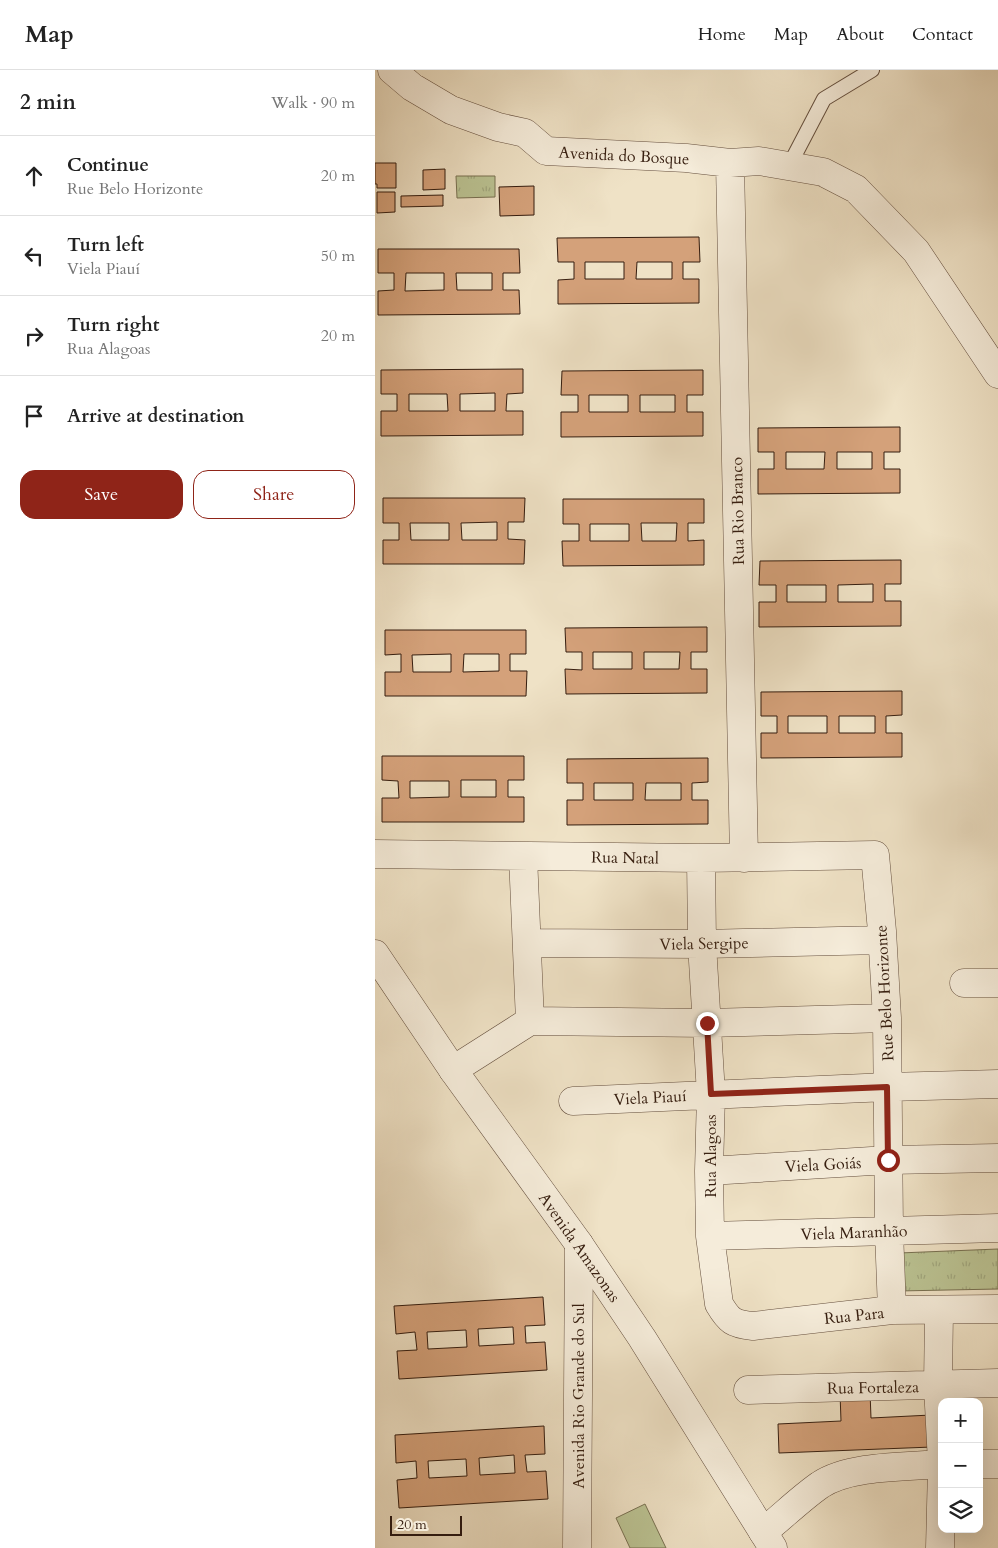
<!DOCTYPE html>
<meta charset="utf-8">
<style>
:root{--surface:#fff;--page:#f6f6f6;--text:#222;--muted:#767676;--line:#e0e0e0;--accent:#8f2418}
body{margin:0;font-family:Cardo,serif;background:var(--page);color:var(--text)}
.controls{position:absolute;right:15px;bottom:15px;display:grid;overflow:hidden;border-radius:10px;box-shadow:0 5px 20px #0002}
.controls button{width:45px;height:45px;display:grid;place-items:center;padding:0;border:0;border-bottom:1px solid var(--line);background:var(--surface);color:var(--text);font:25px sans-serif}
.scale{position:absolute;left:15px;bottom:12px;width:72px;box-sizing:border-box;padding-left:5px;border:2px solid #351d0f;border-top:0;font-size:14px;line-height:18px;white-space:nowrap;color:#351d0f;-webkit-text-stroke:4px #f5ecda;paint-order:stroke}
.stop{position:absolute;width:15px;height:15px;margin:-11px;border:4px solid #8f2418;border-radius:50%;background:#fff}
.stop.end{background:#8f2418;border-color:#fff;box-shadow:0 1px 5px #0008}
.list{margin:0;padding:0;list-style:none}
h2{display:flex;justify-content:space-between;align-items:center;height:65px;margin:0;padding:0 20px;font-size:21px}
h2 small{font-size:16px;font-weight:400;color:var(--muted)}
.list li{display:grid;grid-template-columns:32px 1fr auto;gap:15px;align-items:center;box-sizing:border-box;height:80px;padding:0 20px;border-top:1px solid var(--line)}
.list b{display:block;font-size:19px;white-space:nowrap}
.list p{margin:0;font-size:16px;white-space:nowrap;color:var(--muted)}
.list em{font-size:16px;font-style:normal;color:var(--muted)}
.actions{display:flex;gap:10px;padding:15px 20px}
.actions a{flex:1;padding:11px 0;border:1px solid var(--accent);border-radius:15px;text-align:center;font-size:18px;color:var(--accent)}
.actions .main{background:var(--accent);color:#fff}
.icon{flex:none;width:28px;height:28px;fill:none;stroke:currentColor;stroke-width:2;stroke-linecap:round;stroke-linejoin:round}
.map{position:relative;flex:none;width:623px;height:1478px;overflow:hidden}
header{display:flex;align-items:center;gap:30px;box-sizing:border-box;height:70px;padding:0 25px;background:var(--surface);border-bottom:1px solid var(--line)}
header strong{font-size:24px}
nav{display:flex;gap:28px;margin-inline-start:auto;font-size:18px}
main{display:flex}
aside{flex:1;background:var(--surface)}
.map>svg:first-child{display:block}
.park{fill:url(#park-tufts);stroke:#787051}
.pitch{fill:#bbc393;stroke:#787051}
.building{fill:#d4a17a;stroke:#351d0f;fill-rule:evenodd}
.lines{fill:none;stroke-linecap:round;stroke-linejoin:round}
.service-casing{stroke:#644e3d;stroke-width:16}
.minor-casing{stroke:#644e3d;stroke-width:29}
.tertiary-casing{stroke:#644e3d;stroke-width:29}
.service{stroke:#f5ecda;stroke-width:14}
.minor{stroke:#f5ecda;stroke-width:28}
.tertiary{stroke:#f5ecda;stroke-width:28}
.route{stroke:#8f2418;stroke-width:6}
.labels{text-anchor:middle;stroke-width:4.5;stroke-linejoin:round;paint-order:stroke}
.street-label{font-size:16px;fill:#351d0f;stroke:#f5ecda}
</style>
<header>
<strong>Map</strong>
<nav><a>Home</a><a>Map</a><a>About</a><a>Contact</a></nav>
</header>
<main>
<aside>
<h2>2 min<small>Walk · 90 m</small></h2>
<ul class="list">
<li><svg class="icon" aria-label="ahead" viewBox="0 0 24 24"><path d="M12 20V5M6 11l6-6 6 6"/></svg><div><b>Continue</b><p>Rue Belo Horizonte</p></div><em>20 m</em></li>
<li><svg class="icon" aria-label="left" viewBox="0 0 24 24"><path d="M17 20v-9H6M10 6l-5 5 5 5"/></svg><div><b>Turn left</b><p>Viela Piauí</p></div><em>50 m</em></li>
<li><svg class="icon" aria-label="right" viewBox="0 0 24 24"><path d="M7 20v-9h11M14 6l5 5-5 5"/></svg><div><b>Turn right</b><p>Rua Alagoas</p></div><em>20 m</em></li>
<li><svg class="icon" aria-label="arrive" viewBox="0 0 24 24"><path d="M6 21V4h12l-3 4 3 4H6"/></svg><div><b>Arrive at destination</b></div></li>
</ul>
<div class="actions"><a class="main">Save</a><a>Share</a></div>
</aside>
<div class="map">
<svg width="623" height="1478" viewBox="0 0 623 1478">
<defs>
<pattern id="park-tufts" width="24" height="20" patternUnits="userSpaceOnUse" patternTransform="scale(1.25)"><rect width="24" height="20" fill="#bbc393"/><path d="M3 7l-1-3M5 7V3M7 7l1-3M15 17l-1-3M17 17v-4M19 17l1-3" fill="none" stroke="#a1a77e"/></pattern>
</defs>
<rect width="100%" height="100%" fill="#efe2c6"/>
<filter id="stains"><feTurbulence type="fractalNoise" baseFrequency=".004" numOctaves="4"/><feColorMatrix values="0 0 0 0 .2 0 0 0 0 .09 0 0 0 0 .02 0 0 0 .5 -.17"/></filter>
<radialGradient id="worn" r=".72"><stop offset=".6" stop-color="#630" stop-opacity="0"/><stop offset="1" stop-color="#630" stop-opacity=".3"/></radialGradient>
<!-- park -->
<path class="park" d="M 81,106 L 120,106 L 120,127 L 82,128 Z
M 623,1179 L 623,1219 L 523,1221 L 524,1183 Z"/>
<!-- pitch -->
<path class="pitch" d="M 270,1434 L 291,1478 L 255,1478 L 241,1448 Z"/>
<!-- building -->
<path class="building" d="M 0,93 L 21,93 L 21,118 L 2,118 L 2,114 L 0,114 Z
M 70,99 L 70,119 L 48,120 L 48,100 Z
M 159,116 L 159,145 L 125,146 L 124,117 Z
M 2,122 L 20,122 L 20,142 L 2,143 Z
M 68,125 L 68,136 L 26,137 L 26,126 Z
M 324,167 L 325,192 L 308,192 L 308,209 L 324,209 L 324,233 L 183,234 L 183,210 L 199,209 L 199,192 L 183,192 L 182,168 ZM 210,192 L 249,192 L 249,209 L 210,209 ZM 262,192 L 297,192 L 297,209 L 261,209 Z
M 3,179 L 144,179 L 145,203 L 128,203 L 128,220 L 144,220 L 145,244 L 3,245 L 3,221 L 19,220 L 19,203 L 3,203 ZM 31,203 L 69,203 L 69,220 L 30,221 ZM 81,203 L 117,203 L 117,220 L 82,220 Z
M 148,299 L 148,323 L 132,324 L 131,341 L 148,341 L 148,365 L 6,366 L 6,341 L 22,341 L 22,324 L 6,324 L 6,300 ZM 120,323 L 120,341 L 85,341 L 85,324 ZM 34,324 L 72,324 L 73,341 L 34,341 Z
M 328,300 L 328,325 L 312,325 L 312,342 L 328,342 L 328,366 L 186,367 L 186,342 L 203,342 L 203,325 L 186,325 L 187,301 ZM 214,325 L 253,325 L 253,342 L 214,342 ZM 265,325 L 300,325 L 300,342 L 265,342 Z
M 525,357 L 525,382 L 509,382 L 509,399 L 525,399 L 525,423 L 383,424 L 383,399 L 399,399 L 399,382 L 383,382 L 383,358 ZM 411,382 L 450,382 L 449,399 L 411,399 ZM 462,382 L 497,382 L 497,399 L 462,399 Z
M 8,428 L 150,428 L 149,452 L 133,452 L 133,469 L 150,470 L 149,494 L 8,494 L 8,470 L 24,470 L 24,453 L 8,453 ZM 122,452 L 122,470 L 87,470 L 86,453 ZM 35,453 L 74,453 L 74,470 L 36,470 Z
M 188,429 L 329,429 L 329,453 L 313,453 L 313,471 L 329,470 L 329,495 L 188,496 L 187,471 L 204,471 L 204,454 L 188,454 ZM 266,453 L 302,453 L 301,471 L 267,471 ZM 215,454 L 254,454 L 254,471 L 215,471 Z
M 526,490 L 526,514 L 510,514 L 510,531 L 526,531 L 526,556 L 384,557 L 384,532 L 401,532 L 401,515 L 384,515 L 385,491 ZM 498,514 L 498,532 L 463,532 L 463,515 ZM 412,515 L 451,515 L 451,532 L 412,532 Z
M 332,557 L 332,582 L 316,582 L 316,599 L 332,599 L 332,623 L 191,624 L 190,599 L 207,600 L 207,582 L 191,582 L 190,558 ZM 218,582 L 257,582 L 257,599 L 218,599 ZM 269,582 L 305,582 L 304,599 L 269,599 Z
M 10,560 L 151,560 L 151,584 L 135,584 L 135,601 L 152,601 L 151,626 L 10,626 L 10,602 L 26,602 L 26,584 L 10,585 ZM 76,584 L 76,602 L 38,602 L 37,585 ZM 89,584 L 124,584 L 124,601 L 88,602 Z
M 527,621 L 527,645 L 511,646 L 511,663 L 527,663 L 527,687 L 386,688 L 386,663 L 402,663 L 402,646 L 386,646 L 386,622 ZM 413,646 L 452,646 L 452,663 L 413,663 ZM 464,646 L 500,646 L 500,663 L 464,663 Z
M 7,686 L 149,686 L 149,710 L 133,710 L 133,727 L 149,727 L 149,752 L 7,752 L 7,728 L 24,728 L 23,711 L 7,710 ZM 86,710 L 121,710 L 121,727 L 86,727 ZM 35,711 L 74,711 L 74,727 L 35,728 Z
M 333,688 L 333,712 L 317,713 L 317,730 L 333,730 L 333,754 L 192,755 L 192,730 L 208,730 L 208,713 L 192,713 L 192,689 ZM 219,713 L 258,713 L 258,730 L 219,730 ZM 271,713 L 306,713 L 306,730 L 270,730 Z
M 168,1227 L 170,1255 L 150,1256 L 151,1273 L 170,1272 L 172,1300 L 24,1309 L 22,1281 L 42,1280 L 40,1262 L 21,1264 L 19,1236 ZM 138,1257 L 139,1274 L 104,1276 L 103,1259 ZM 91,1260 L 92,1277 L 53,1279 L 52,1262 Z
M 495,1322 L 496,1348 L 556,1345 L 557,1377 L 404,1383 L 403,1354 L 466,1351 L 465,1323 Z
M 169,1356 L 170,1384 L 150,1385 L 152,1402 L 171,1401 L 173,1429 L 24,1438 L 22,1410 L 42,1408 L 41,1391 L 21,1393 L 20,1365 ZM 139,1385 L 140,1403 L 105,1405 L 104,1388 ZM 91,1389 L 92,1406 L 54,1408 L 53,1391 Z"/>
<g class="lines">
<!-- service casing -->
<g class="service-casing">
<path id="service" d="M 414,96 L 449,29 L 497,0"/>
</g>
<!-- minor casing -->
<g class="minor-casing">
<path id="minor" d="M 17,0 L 37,17 L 76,40 L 123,57 L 150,63 L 171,81 L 311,88 L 355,93 L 384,91 L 448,102 L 481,119 L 541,181 L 623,304
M 355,93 L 369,788
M 0,784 L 326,788 L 500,785 L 507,861 L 512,948 L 514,1161 L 517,1240
M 326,788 L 327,874 L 336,1024 L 334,1101 L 335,1166 L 344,1234 C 354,1251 358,1254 378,1256 L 517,1240 L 623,1239
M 152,873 L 327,874 L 507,870
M 589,913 L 623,913
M 155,951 L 332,953 L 512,948
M 78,1000 L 155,951 L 148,786
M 198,1031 L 513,1017 L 623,1014
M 334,1101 L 513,1090 L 623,1088
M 335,1166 L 623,1158
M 564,1240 L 563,1316 L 567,1392
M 373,1320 L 623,1313
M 604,1394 L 623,1394
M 388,1462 C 407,1447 425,1429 445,1415 C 475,1395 531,1397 567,1394
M 202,1478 L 204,1174
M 565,1478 L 567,1398"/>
</g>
<!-- tertiary casing -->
<g class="tertiary-casing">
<path id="tertiary" d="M 0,884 L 78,1000 L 204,1174 L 267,1268 L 398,1478"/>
</g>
<!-- service -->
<use href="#service" class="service"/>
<!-- minor -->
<use href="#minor" class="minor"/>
<!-- tertiary -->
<use href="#tertiary" class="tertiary"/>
</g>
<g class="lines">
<!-- route -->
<path class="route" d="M 332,953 L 336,1024 L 512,1017 L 513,1090"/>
</g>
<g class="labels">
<!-- street labels -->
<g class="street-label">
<text transform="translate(249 85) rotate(3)" y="6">Avenida do Bosque</text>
<text transform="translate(362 441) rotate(-91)" y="6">Rua Rio Branco</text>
<text transform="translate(250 787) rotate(1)" y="6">Rua Natal</text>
<text transform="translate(329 873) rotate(-1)" y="6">Viela Sergipe</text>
<text transform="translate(509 923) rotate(-93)" y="6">Rue Belo Horizonte</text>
<text transform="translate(275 1027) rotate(-3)" y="6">Viela Piauí</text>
<text transform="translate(335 1086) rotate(-90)" y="6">Rua Alagoas</text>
<text transform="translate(448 1094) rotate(-3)" y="6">Viela Goiás</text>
<text transform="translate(479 1162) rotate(-2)" y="6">Viela Maranhão</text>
<text transform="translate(205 1177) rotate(55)" y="6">Avenida Amazonas</text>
<text transform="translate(479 1245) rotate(-6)" y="6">Rua Para</text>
<text transform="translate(498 1317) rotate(-1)" y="6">Rua Fortaleza</text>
<text transform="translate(203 1326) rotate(-90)" y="6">Avenida Rio Grande do Sul</text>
</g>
</g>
<rect width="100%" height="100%" filter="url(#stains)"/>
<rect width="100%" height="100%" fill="url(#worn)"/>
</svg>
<div class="controls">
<button>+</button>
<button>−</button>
<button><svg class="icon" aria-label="layers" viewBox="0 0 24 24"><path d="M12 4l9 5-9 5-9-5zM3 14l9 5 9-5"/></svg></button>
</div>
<div class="scale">20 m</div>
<div class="stop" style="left:513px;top:1090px"></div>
<div class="stop end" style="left:332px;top:953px"></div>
</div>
</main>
